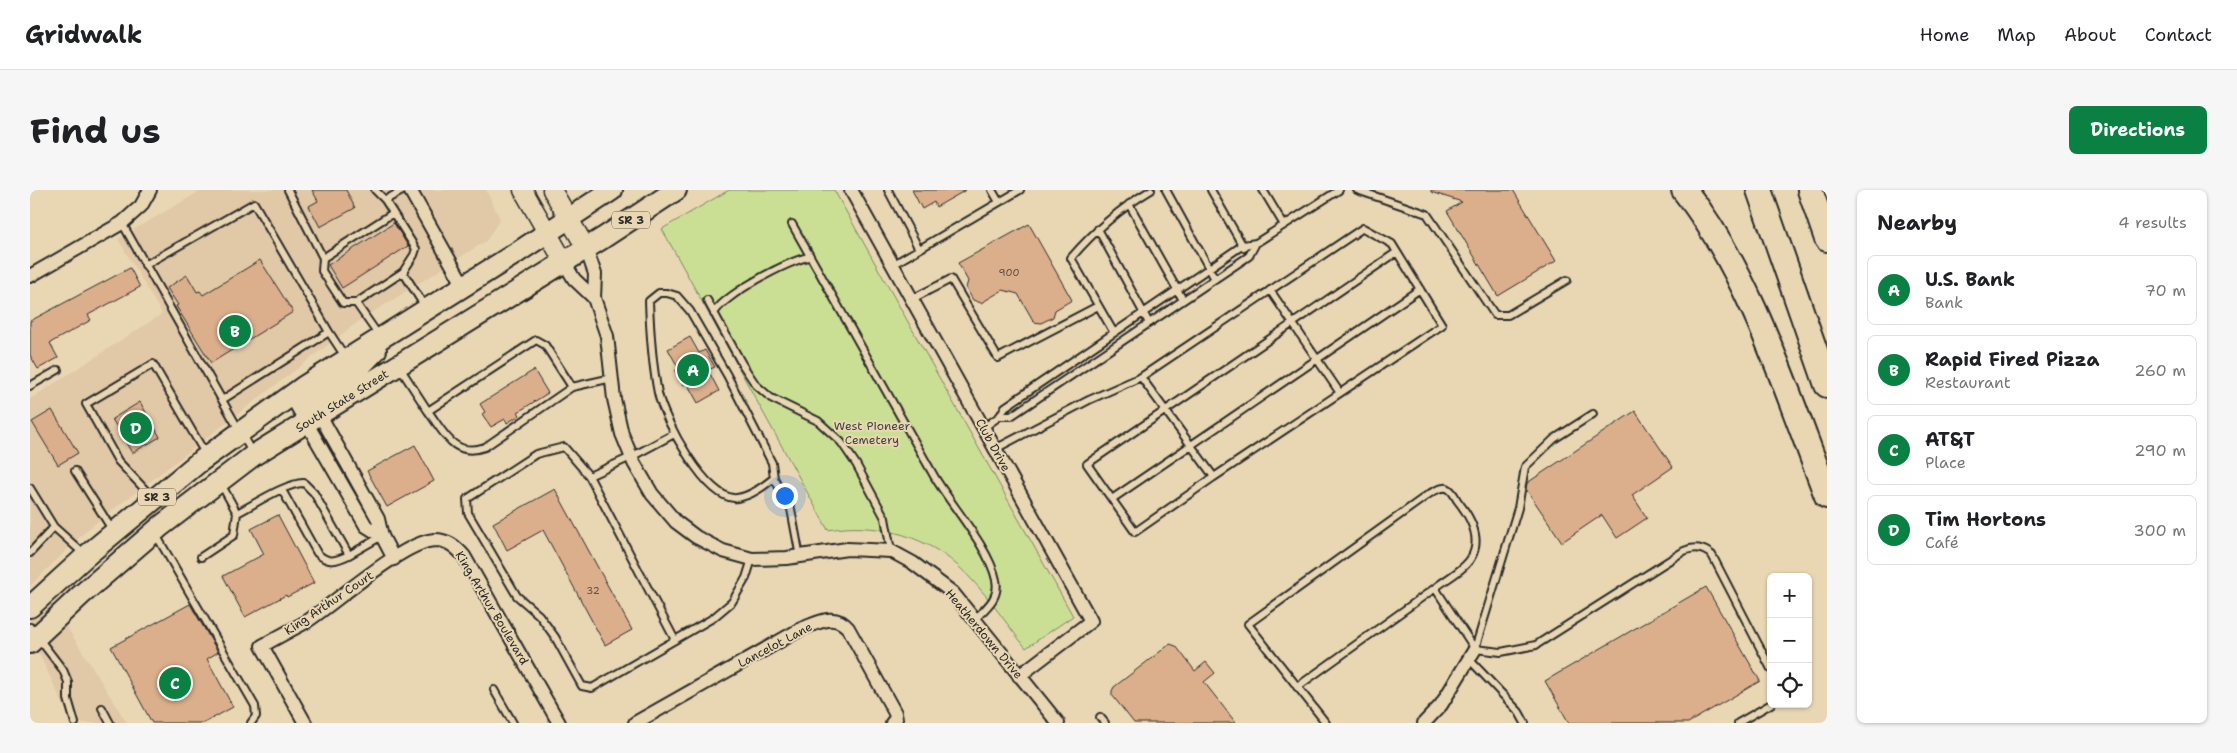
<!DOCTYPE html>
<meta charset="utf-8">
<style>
:root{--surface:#fff;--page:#f6f6f6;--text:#202124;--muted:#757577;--line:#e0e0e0;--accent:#0b8043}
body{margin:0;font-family:"Shantell Sans",sans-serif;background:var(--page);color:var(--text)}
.controls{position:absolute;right:15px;bottom:15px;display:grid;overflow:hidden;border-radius:8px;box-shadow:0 1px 4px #0004}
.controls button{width:45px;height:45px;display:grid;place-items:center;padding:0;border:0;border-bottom:1px solid var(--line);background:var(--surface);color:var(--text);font:25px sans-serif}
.you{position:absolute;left:754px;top:305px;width:18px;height:18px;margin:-12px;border:4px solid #fff;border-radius:50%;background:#1a73e8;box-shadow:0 0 0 8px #1a73e833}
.badge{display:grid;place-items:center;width:32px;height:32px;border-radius:50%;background:var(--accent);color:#fff;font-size:16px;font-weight:700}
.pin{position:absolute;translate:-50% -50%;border:2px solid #fff;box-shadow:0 1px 5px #0006}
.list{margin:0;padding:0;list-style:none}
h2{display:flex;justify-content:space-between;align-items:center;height:65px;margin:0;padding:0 20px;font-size:21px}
h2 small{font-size:16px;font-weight:400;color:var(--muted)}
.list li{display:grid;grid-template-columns:32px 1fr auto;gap:15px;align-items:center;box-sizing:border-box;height:70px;margin:0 10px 10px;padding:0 10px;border:1px solid var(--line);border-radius:8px}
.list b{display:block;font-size:19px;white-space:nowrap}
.list p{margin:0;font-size:16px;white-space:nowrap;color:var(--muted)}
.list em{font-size:16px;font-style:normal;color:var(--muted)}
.icon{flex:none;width:28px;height:28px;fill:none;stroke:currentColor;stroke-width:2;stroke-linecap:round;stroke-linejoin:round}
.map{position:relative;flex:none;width:1797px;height:533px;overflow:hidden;border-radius:8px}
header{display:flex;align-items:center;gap:30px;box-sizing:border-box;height:70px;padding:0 25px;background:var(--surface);border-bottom:1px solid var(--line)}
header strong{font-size:24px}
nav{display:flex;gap:28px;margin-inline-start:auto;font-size:18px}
.intro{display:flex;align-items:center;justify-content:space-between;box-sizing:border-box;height:120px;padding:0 30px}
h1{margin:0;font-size:35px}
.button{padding:12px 22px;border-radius:8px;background:var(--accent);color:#fff;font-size:18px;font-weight:700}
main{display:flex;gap:30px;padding:0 30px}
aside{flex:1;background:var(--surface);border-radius:8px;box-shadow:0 1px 4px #0004}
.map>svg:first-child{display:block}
.built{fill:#e1c8a6}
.green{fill:#cbdf94;stroke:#7b8560}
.building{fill:#dbaf8c;stroke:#2b2b2b}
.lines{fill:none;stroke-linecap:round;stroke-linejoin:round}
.lane-casing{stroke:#2b2b2b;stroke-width:10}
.street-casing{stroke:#2b2b2b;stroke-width:16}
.secondary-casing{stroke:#2b2b2b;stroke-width:21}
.primary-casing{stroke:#2b2b2b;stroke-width:24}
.highway-casing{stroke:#2b2b2b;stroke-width:28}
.lane{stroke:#e9d7b4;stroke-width:6}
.street{stroke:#e9d7b4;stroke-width:12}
.secondary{stroke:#e9d7b4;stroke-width:18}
.primary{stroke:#e9d7b4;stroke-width:20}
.highway{stroke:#e9d7b4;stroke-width:24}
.labels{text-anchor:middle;stroke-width:4;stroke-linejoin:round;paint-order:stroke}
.number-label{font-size:10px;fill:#574c43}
.shield{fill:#e9d7b4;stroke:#645f54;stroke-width:1}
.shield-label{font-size:11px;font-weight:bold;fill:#2b2b2b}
.street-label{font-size:12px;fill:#2b2b2b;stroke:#e9d7b4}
.park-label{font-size:12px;fill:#43463b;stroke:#e9d7b4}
</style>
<header>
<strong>Gridwalk</strong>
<nav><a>Home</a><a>Map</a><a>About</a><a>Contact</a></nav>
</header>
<div class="intro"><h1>Find us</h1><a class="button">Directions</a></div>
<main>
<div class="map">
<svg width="1797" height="533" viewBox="0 0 1797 533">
<rect width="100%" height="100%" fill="#e9d7b4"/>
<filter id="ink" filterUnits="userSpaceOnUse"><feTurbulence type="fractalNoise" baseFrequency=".02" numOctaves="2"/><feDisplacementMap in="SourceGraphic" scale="10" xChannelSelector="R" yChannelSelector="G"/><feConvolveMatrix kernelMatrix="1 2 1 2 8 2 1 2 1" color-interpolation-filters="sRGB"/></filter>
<g filter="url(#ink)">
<!-- built -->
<path class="built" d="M 172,0 L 456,0 L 470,29 L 456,51 L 329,131 L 58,339 L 0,396 L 0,209 L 132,124 L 88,49 Z
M 15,402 L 97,533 L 42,533 L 0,445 L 0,417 Z"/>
<!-- green -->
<path class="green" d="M 699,0 L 804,0 L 1043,426 L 996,458 C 974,431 954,399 927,375 C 892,344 844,332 798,340 L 632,39 Z"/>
<!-- building -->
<path class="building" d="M 282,0 L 316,0 L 325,18 L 290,37 L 279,16 L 288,11 Z
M 882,0 L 936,0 L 906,17 L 904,12 L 892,19 Z
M 1401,0 L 1483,0 L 1526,71 L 1468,106 L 1417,21 L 1432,12 L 1401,2 Z
M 364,33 L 378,56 L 312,98 L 298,75 Z
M 999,34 L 1042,110 L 1025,120 L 1023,127 L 1011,133 L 1004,132 L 988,104 L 973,100 L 951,113 L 943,110 L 936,98 L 938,91 L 928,73 Z
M 230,70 L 263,122 L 181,173 L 146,116 L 148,115 L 137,98 L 157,85 L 167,102 L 170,101 L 173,105 Z
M 100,78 L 110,97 L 58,125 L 61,130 L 20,153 L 28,168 L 8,179 L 0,165 L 0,131 Z
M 660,147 L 669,163 L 675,160 L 685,177 L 678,180 L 689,201 L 668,213 L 657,193 L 653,195 L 645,181 L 649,179 L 638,159 Z
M 504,180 L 518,203 L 488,222 L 490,225 L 477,233 L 475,229 L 461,237 L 452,224 L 455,222 L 450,214 Z
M 110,212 L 130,247 L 102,263 L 82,229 Z
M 22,220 L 48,263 L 28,275 L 2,232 Z
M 1605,221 L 1643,277 L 1602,305 L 1617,328 L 1587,348 L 1572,325 L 1532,352 L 1496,299 L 1497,293 Z
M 385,255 L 404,291 L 357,317 L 337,281 Z
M 525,299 L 602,440 L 575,455 L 513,340 L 477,360 L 463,333 Z
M 248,325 L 284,393 L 257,407 L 256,405 L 215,427 L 193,386 L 234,364 L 221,339 Z
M 1676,397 L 1730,491 L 1658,533 L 1539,533 L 1515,491 Z
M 160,414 L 188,462 L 177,469 L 203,517 L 174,533 L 122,533 L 81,457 Z
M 1140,454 L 1146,456 L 1165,481 L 1176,472 L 1185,483 L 1174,492 L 1206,533 L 1104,533 L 1082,505 L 1082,501 L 1084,497 Z"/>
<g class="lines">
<!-- lane casing -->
<g class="lane-casing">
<path id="lane" d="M 258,0 L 293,68 L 292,81 L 313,113 L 326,113 L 349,146
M 345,0 L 355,10 L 386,59 L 384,65 L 373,82 L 395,117
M 858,0 L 889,59
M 962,0 L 969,12
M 1136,0 L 1185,89
M 1181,0 L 1214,58
M 1233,0 L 1254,35
M 1327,0 L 1397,24 L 1465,125 L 1478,125 L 1537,90
M 355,10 L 374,0
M 1099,14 L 1153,110
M 92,33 L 192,210
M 762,34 C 810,118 856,202 904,286 C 921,315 960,359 966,390 C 970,408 956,418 944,430
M 1068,39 L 1119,133
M 293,68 L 363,23
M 115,75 L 224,13 L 299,142
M 862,75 L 990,0
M 1240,100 L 1310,203
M 629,103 L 637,103 L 647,106 L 660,121 L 697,185 L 742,273 L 744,288 C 734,296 721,306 707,308 C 677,312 633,228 628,203 C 622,173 620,141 619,111 Z
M 882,109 L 921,89 L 968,168 L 1068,116
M 677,110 L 712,174 L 726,195 L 741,208 L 788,231 L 811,252 L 826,274 L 855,328 L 861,361
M 326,113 L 373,82
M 684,124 C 690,107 762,68 780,67
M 1084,143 L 1041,68 C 1064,41 1091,18 1121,0
M 370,178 L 398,221 L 506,150 L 515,155 L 542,197 L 582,188
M 0,196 L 28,180
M 398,221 C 414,243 424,268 455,257 L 542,197
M 970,226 L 981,226 L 1219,66 L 1226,53
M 953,238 L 970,226 L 975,217 L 1213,55 L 1226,53 L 1309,0
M 644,244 L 601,267 L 559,286 L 534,257 L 506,264 L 437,309 L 438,323 L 487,406 L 509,425 L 525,447 L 552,496 L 562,498 L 683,428 L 702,412 L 716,388 L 722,369
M 965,259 L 1059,210 L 1111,187 L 1184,287 L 1412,135 L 1362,54 L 1333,38 L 1111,187
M 223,264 L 192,210 L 299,142 L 316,168
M 45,281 L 83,341
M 559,286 L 645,450
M 1184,287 L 1105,342 L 1057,274 L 1367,62
M 744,288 L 761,319 L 770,367
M 191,294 L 207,323 C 223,315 258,292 274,293 L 284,303 L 319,365 L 352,346
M 0,298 L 24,337 L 54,364
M 252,300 L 287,363 C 298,374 306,371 319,365
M 123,308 L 88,271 L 56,214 L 123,174 L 176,265
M 1082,309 L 1390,99
M 125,343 L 225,516 L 226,526 L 221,533
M 0,363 L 24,337
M 171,367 L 204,345 L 207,323
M 0,437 L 33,480 L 38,492 L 38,509 L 45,533
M 1445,459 L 1471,462 L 1506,455 L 1654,361 C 1665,356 1673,358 1682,365 L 1741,479
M 1445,459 L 1488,318 L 1495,277 L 1524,249 L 1563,224
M 1439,469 L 1489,522 L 1495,533
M 1267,497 L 1405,398 L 1445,459
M 464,500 L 483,533
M 72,518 L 80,533
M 1070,527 L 1075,533
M 1296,533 L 1218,434 L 1399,304 C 1404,301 1411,297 1417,298 C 1422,300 1425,306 1427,310 C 1439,325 1453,348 1441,368 C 1434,380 1416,389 1405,398
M 1708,533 L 1741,514"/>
</g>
<!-- street casing -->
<g class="street-casing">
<path id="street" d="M 380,0 L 434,96
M 821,0 L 1061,431 L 989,486
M 556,58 L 565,84 L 564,108 L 577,146 L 584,209 L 592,244 L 604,273 L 622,304 L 646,332 L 666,347 L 693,361 L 722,369 L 757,368 L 817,359 L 861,361 L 883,373 L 923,403 L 1028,533
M 534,72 L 544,89 L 564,108
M 0,86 L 92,33 L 111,16 L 120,0
M 261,206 L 336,336 L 352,346
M 286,218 L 348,329 L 352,346 L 364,369
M 275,533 L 232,456 C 246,448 261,440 276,432 C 305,413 374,351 405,350 C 418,350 426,357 434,366 L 529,533
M 605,533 L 771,439 C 788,433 804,422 818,438 L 865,523 L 866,529 L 862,533
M 1394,533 L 1411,515 L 1445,459"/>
</g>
<!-- secondary casing -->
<g class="secondary-casing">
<path id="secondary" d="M 493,0 L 534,72
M 522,0 L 556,58"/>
</g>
<!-- primary casing -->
<g class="primary-casing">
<path id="primary" d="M 278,233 L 278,217 L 281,211 L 322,185 L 346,160
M 0,417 L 56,366 L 168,273 L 273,197 L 488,62 L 582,0
M 0,453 L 51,405 L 131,336 L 224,265 L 573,48 L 646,0"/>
</g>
<!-- highway casing -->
<g class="highway-casing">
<path id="highway" d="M 1654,0 C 1720,82 1759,208 1797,306
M 1729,0 L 1797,195
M 1780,0 L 1797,49"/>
</g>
<!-- lane -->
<use href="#lane" class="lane"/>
<!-- street -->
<use href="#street" class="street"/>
<!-- secondary -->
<use href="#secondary" class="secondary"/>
<!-- primary -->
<use href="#primary" class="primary"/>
<!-- highway -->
<use href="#highway" class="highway"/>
</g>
</g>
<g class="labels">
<!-- number labels -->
<g class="number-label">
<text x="979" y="86">900</text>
<text x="563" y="404">32</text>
</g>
<!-- shield labels -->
<g class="shield">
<rect x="582" y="21.5" width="38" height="17" rx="4"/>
<rect x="108" y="298.5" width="38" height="17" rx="4"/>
</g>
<g class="shield-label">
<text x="601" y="34">SR 3</text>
<text x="127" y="311">SR 3</text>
</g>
<!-- street labels -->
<g class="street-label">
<text transform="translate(312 211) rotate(-32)" y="4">South State Street</text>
<text transform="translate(963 255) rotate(61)" y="4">Club Drive</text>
<text transform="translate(299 413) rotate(-34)" y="4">King Arthur Court</text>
<text transform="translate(462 418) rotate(59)" y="4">King Arthur Boulevard</text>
<text transform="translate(954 444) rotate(50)" y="4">Heatherdown Drive</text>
<text transform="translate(745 455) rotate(-28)" y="4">Lancelot Lane</text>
</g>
<!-- park labels -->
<g class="park-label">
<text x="842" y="240">West Pioneer<tspan x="842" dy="14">Cemetery</tspan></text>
</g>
</g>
</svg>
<div class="controls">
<button>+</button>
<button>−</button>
<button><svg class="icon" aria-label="locate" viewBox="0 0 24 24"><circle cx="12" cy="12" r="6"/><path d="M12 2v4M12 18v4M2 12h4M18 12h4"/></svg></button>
</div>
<div class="you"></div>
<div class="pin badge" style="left:663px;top:180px">A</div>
<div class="pin badge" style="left:205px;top:141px">B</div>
<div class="pin badge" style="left:145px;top:493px">C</div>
<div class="pin badge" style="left:106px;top:238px">D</div>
</div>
<aside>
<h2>Nearby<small>4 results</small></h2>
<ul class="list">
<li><span class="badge">A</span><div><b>U.S. Bank</b><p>Bank</p></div><em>70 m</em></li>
<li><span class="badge">B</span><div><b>Rapid Fired Pizza</b><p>Restaurant</p></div><em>260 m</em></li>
<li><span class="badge">C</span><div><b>AT&amp;T</b><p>Place</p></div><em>290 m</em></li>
<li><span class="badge">D</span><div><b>Tim Hortons</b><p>Café</p></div><em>300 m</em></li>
</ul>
</aside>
</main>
